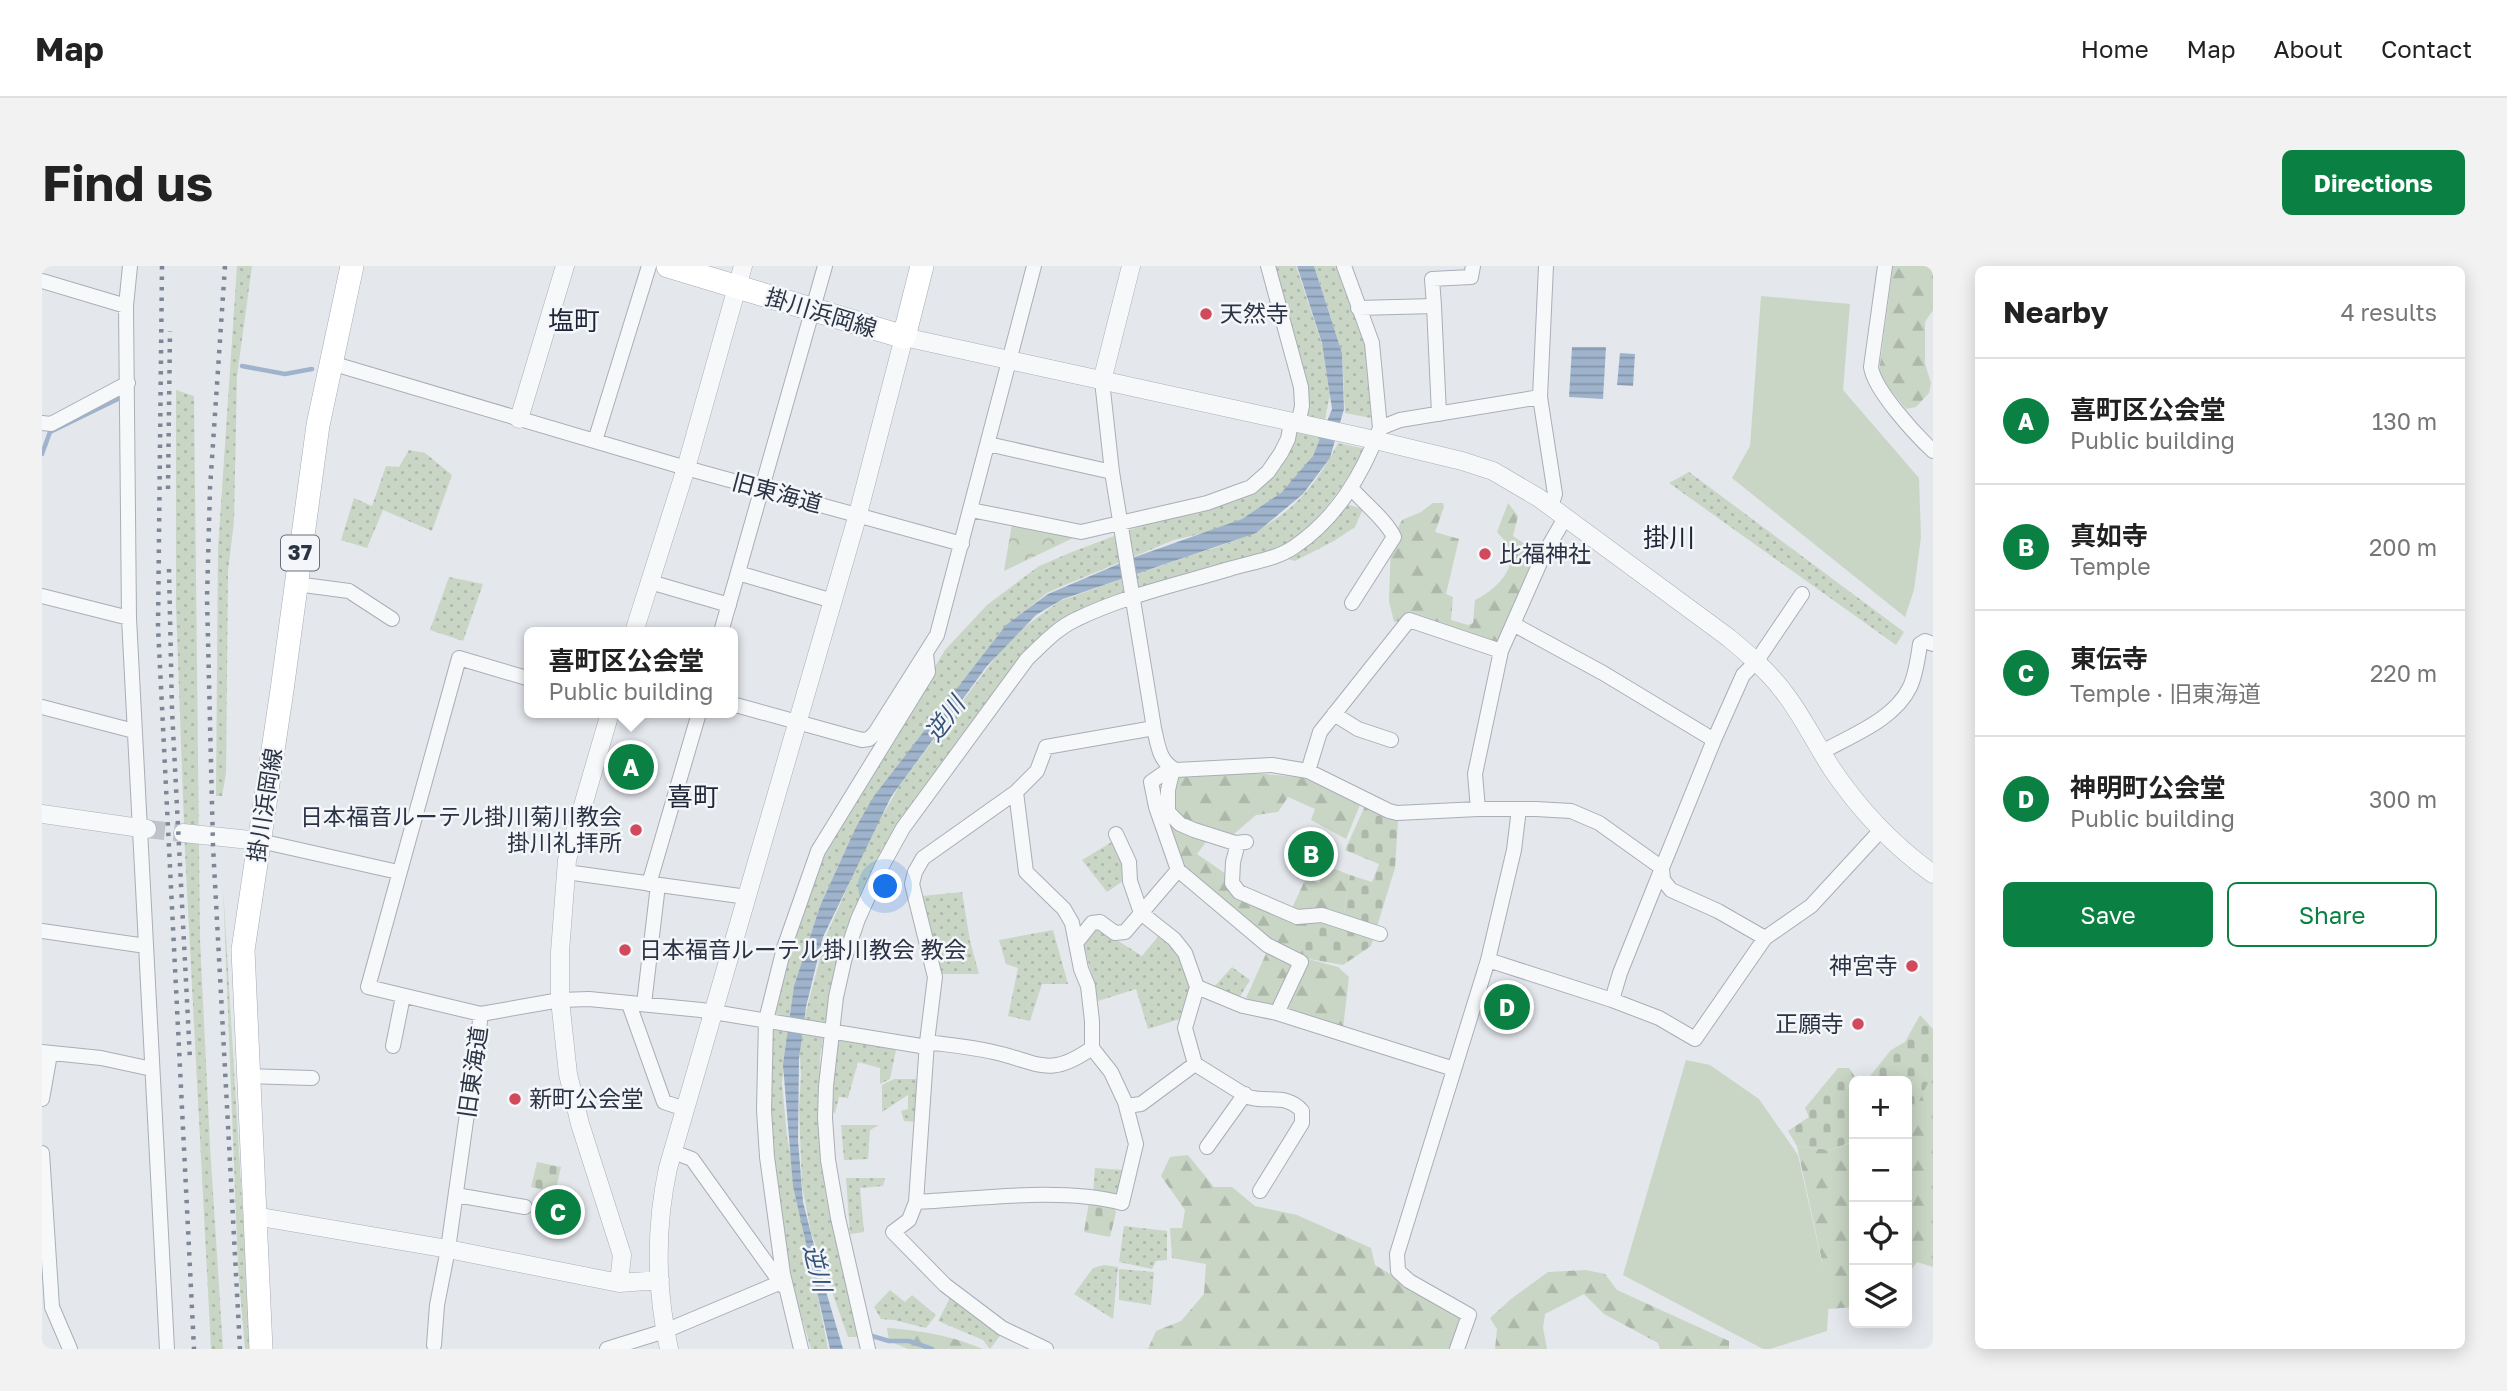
<!DOCTYPE html>
<meta charset="utf-8">
<style>
:root{--surface:#fff;--page:#f2f2f2;--text:#222;--muted:#767676;--line:#e0e0e0;--accent:#0b8043}
body{margin:0;font-family:"Golos Text","Noto Sans JP",sans-serif;background:var(--page);color:var(--text)}
.controls{position:absolute;right:21px;bottom:21px;display:grid;overflow:hidden;border-radius:10px;box-shadow:0 4px 18px #0003}
.controls button{width:63px;height:63px;display:grid;place-items:center;padding:0;border:0;border-bottom:2px solid var(--line);background:var(--surface);color:var(--text);font:35px sans-serif}
.you{position:absolute;left:844px;top:621px;width:24px;height:24px;margin:-18px;border:5px solid #fff;border-radius:50%;background:#1a73e8;box-shadow:0 0 0 10px #1a73e833}
.badge{display:grid;place-items:center;width:46px;height:46px;border-radius:50%;background:var(--accent);color:#fff;font-size:23px;font-weight:700}
.pin{position:absolute;translate:-50% -50%;border:4px solid #fff;box-shadow:0 2px 7px #0006}
.popup{position:absolute;left:482px;top:361px;width:214px;height:91px;box-sizing:border-box;display:grid;place-content:center;border-radius:10px;background:var(--surface);filter:drop-shadow(0 2px 5px #0005);font-size:23px;white-space:nowrap;color:var(--muted)}
.popup b{font-size:26px;color:var(--text)}
.popup::after{content:'';position:absolute;left:50%;top:100%;margin-left:-14px;border:14px solid transparent;border-top-color:var(--surface)}
.list{margin:0;padding:0;list-style:none}
h2{display:flex;justify-content:space-between;align-items:center;height:91px;margin:0;padding:0 28px;font-size:30px}
h2 small{font-size:23px;font-weight:400;color:var(--muted)}
.list li{display:grid;grid-template-columns:46px 1fr auto;gap:21px;align-items:center;box-sizing:border-box;height:126px;padding:0 28px;border-top:2px solid var(--line)}
.list b{display:block;font-size:26px;white-space:nowrap}
.list p{margin:0;font-size:23px;white-space:nowrap;color:var(--muted)}
.list em{font-size:23px;font-style:normal;color:var(--muted)}
.actions{display:flex;gap:14px;padding:21px 28px}
.actions a{flex:1;padding:16px 0;border:2px solid var(--accent);border-radius:10px;text-align:center;font-size:24px;color:var(--accent)}
.actions .main{background:var(--accent);color:#fff}
.icon{flex:none;width:38px;height:38px;fill:none;stroke:currentColor;stroke-width:2;stroke-linecap:round;stroke-linejoin:round}
.map{position:relative;flex:none;width:1891px;height:1083px;overflow:hidden;border-radius:10px}
header{display:flex;align-items:center;gap:42px;box-sizing:border-box;height:98px;padding:0 35px;background:var(--surface);border-bottom:2px solid var(--line)}
header strong{font-size:33px}
nav{display:flex;gap:38px;margin-inline-start:auto;font-size:24px}
.intro{display:flex;align-items:center;justify-content:space-between;box-sizing:border-box;height:168px;padding:0 42px}
h1{margin:0;font-size:49px}
.button{padding:18px 32px;border-radius:10px;background:var(--accent);color:#fff;font-size:24px;font-weight:700}
main{display:flex;gap:42px;padding:0 42px}
aside{flex:1;background:var(--surface);border-radius:10px;box-shadow:0 4px 18px #0003}
.map>svg:first-child{display:block}
.grass{fill:url(#grass-dots)}
.forest{fill:url(#forest-firs)}
.cemetery{fill:url(#cemetery-stones)}
.park{fill:url(#park-crowns)}
.pitch{fill:#c9d6c5}
.water{fill:url(#water-rules)}
.lines{fill:none;stroke-linecap:round;stroke-linejoin:round}
.stream{stroke:#9fb4cc;stroke-width:4.5}
.tertiary-tunnel{stroke:#bfc3cb;stroke-width:18;stroke-dasharray:18 9;stroke-linecap:butt}
.minor-casing{stroke:#a9aeb7;stroke-width:16}
.tertiary-casing{stroke:#a9aeb7;stroke-width:19}
.primary-casing{stroke:#a3abb8;stroke-width:24}
.minor{stroke:#f7f8fa;stroke-width:14}
.tertiary{stroke:#f7f8fa;stroke-width:18}
.primary{stroke:#fff;stroke-width:23}
.rail{stroke:#7d8696;stroke-width:4.5;stroke-dasharray:3.5 7;stroke-linecap:butt}
.poi-dot{fill:#d1495b;stroke:#f4f6f9;stroke-width:2.5}
.labels{text-anchor:middle;stroke-width:5;stroke-linejoin:round;paint-order:stroke}
.shield{fill:#f4f6f9;stroke:#676e7b;stroke-width:2}
.shield-label{font-size:21px;font-weight:bold;fill:#2b3445}
.street-label{font-size:23px;fill:#2b3445;stroke:#f4f6f9}
.poi-label{font-size:23px;fill:#2b3445;stroke:#f4f6f9;text-anchor:start}
.water-label{font-size:24px;font-style:italic;fill:#34527a;stroke:#f4f6f9}
.quarter-label{font-size:26px;fill:#1d2536;stroke:#f4f6f9}
</style>
<header>
<strong>Map</strong>
<nav><a>Home</a><a>Map</a><a>About</a><a>Contact</a></nav>
</header>
<div class="intro"><h1>Find us</h1><a class="button">Directions</a></div>
<main>
<div class="map">
<svg width="1891" height="1083" viewBox="0 0 1891 1083">
<defs>
<pattern id="grass-dots" width="8" height="8" patternUnits="userSpaceOnUse" patternTransform="scale(1.75)"><rect width="8" height="8" fill="#c9d6c5"/><path d="M2 2h.1M6 6h.1" fill="none" stroke="#adb8ab" stroke-width="1.8" stroke-linecap="round"/></pattern>
<pattern id="forest-firs" width="22" height="20" patternUnits="userSpaceOnUse" patternTransform="scale(1.75)"><rect width="22" height="20" fill="#c9d6c5"/><path d="M5 1l3.5 6h-7zM16 11l3.5 6h-7z" fill="#adb8ab"/></pattern>
<pattern id="cemetery-stones" width="16" height="16" patternUnits="userSpaceOnUse" patternTransform="scale(1.75)"><rect width="16" height="16" fill="#c9d6c5"/><path d="M2 7V4a2 2 0 0 1 4 0v3zM10 15v-3a2 2 0 0 1 4 0v3z" fill="#adb8ab"/></pattern>
<pattern id="park-crowns" width="20" height="18" patternUnits="userSpaceOnUse" patternTransform="scale(1.75)"><rect width="20" height="18" fill="#c9d6c5"/><path d="M2 6a3 3 0 1 1 6 0M12 15a3 3 0 1 1 6 0" fill="none" stroke="#adb8ab"/></pattern>
<pattern id="water-rules" width="6" height="5" patternUnits="userSpaceOnUse" patternTransform="scale(1.75)"><rect width="6" height="5" fill="#9fb4cc"/><path d="M0 2.5h6" fill="none" stroke="#8293a7"/></pattern>
</defs>
<rect width="100%" height="100%" fill="#e4e7ec"/>
<!-- grass -->
<path class="grass" d="M 195,0 L 210,0 L 195,110 L 192,255 L 186,305 L 184,507 L 180,530 L 174,530 L 176,283 Z
M 1231,0 L 1254,0 L 1281,81 L 1288,129 L 1279,172 L 1271,190 L 1248,220 L 1212,248 L 1174,264 L 1132,274 L 1018,321 L 1005,327 L 960,364 L 814,561 L 778,640 L 752,720 L 740,817 L 745,871 L 786,1083 L 769,1083 L 751,1022 L 727,916 L 730,746 L 755,656 L 785,581 L 903,384 L 945,339 L 997,300 L 1030,286 L 1109,256 L 1158,247 L 1202,232 L 1220,220 L 1236,204 L 1265,144 Z
M 1272,0 L 1297,0 L 1326,86 L 1329,152 L 1303,147 L 1300,87 Z
M 134,124 L 152,130 L 158,674 L 168,880 L 181,1083 L 169,1083 L 143,586 L 134,340 Z
M 1296,177 L 1324,183 C 1298,223 1276,262 1232,285 L 1097,325 L 1094,307 C 1115,303 1136,293 1156,287 C 1225,267 1263,242 1296,177 Z
M 367,184 L 383,187 L 410,209 L 390,265 L 341,244 L 325,282 L 299,274 L 312,232 L 330,240 L 344,200 L 357,201 Z
M 1647,206 L 1862,366 L 1854,379 L 1627,217 Z
M 1304,238 L 1321,243 L 1313,261 L 1292,275 L 1253,295 L 1246,293 Z
M 407,311 L 441,318 L 421,375 L 388,364 Z
M 1080,313 L 1082,330 L 1027,351 L 897,504 L 794,701 L 778,790 L 777,868 L 784,931 L 816,1071 L 806,1071 L 769,966 L 760,920 L 757,841 L 759,810 L 757,772 L 784,670 L 811,609 L 818,588 L 858,519 L 956,388 L 981,362 L 1018,335 Z
M 1073,574 L 1083,596 L 1084,613 L 1065,626 L 1040,594 Z
M 181,621 L 209,1083 L 203,1083 L 196,1000 Z
M 920,626 L 928,675 L 937,708 L 897,708 L 880,630 Z
M 1054,661 L 1100,690 L 1118,668 L 1139,682 L 1152,722 L 1138,753 L 1106,763 L 1094,723 L 1056,735 L 1042,679 Z
M 1011,664 L 1026,718 L 1000,718 L 988,755 L 966,750 L 976,702 L 964,698 L 957,674 Z
M 1190,701 L 1208,714 L 1197,732 L 1171,722 Z
M 794,770 L 855,779 L 848,813 L 838,818 L 838,802 L 816,796 L 806,832 L 797,831 L 793,847 L 787,845 Z
M 852,813 L 879,813 L 876,856 L 862,855 L 859,845 L 866,843 L 866,829 L 840,846 L 840,819 Z
M 799,859 L 837,859 L 828,864 L 826,893 L 802,894 Z
M 1053,902 L 1082,904 L 1078,927 L 1068,931 L 1051,928 Z
M 804,912 L 843,912 L 841,920 L 818,922 L 822,966 L 808,968 Z
M 1082,960 L 1125,965 L 1125,994 L 1114,995 L 1110,1003 L 1077,996 Z
M 1062,999 L 1076,1001 L 1071,1053 L 1032,1028 L 1051,1002 Z
M 1077,1003 L 1112,1006 L 1109,1039 L 1077,1034 Z
M 848,1024 L 863,1036 L 870,1029 L 894,1049 L 884,1062 L 852,1054 L 839,1053 L 832,1041 Z
M 909,1030 L 961,1066 L 948,1083 L 941,1074 L 896,1055 Z"/>
<!-- forest -->
<path class="forest" d="M 1851,0 L 1891,0 L 1891,44 L 1883,56 L 1883,98 L 1889,117 L 1887,127 L 1874,141 L 1864,143 L 1843,118 L 1837,106 Z
M 1391,237 L 1401,237 L 1402,241 L 1393,266 L 1417,273 L 1404,328 L 1411,331 L 1409,354 L 1426,359 L 1431,357 L 1433,334 C 1452,325 1477,303 1466,280 C 1464,275 1458,270 1455,266 L 1466,237 L 1476,250 L 1471,270 L 1501,290 L 1459,385 L 1367,353 L 1352,356 L 1347,335 L 1349,276 L 1360,254 L 1379,246 Z
M 1201,506 L 1267,512 L 1318,539 L 1304,573 L 1269,554 L 1273,543 L 1246,531 L 1236,546 L 1214,549 L 1192,568 L 1193,577 L 1167,572 L 1155,588 L 1184,608 L 1197,626 L 1250,642 L 1264,612 L 1277,617 L 1285,600 L 1308,609 L 1302,646 L 1294,650 L 1263,692 L 1296,701 L 1307,711 L 1301,762 L 1213,738 L 1204,732 L 1227,681 L 1140,603 L 1116,524 L 1125,512 L 1138,508 Z
M 1891,806 L 1891,1001 L 1875,996 L 1865,1009 L 1865,850 Z
M 1812,876 L 1812,1041 L 1786,1043 L 1780,995 L 1755,880 L 1788,884 Z
M 1146,889 L 1172,921 L 1190,921 L 1213,940 L 1255,949 L 1329,982 L 1333,999 L 1421,1051 L 1409,1083 L 1106,1083 L 1114,1065 L 1139,1055 L 1162,1028 L 1164,998 L 1130,992 L 1128,962 L 1140,962 L 1143,944 L 1119,910 L 1128,891 Z
M 1544,1004 L 1563,1008 L 1575,1024 L 1687,1075 L 1687,1083 L 1618,1083 L 1616,1077 L 1562,1048 L 1542,1028 L 1503,1048 L 1501,1062 L 1505,1083 L 1453,1083 L 1455,1063 L 1448,1052 L 1469,1033 L 1506,1006 Z
M 845,1062 C 881,1065 907,1069 941,1083 L 866,1083 L 847,1075 Z"/>
<!-- cemetery -->
<path class="cemetery" d="M 1323,540 L 1356,555 L 1353,602 L 1329,680 L 1301,699 L 1262,692 L 1261,679 L 1266,654 L 1302,646 L 1308,609 L 1330,616 L 1337,598 L 1303,584 Z
M 1878,749 L 1891,763 L 1891,807 L 1876,837 L 1865,850 L 1865,815 L 1824,815 L 1849,784 L 1863,776 Z
M 1796,802 L 1807,802 L 1815,814 L 1819,815 L 1812,815 L 1812,875 L 1788,884 L 1755,880 L 1746,865 L 1767,851 L 1763,842 Z
M 495,896 L 519,901 L 513,927 L 489,921 Z
M 1047,936 L 1071,939 L 1074,946 L 1068,971 L 1042,966 Z"/>
<!-- park -->
<path class="park" d="M 970,258 L 1031,272 L 962,305 Z"/>
<!-- pitch -->
<path class="pitch" d="M 1719,30 L 1808,38 L 1801,124 L 1877,212 L 1879,271 L 1872,324 L 1863,351 L 1690,212 L 1708,180 Z
M 1644,794 L 1668,799 L 1717,833 L 1756,889 L 1787,1028 L 1785,1065 L 1728,1083 L 1721,1083 L 1581,1009 Z"/>
<!-- water -->
<path class="water" d="M 1255,0 L 1272,0 L 1300,87 L 1302,143 L 1288,192 L 1261,228 L 1214,267 L 1021,333 L 994,349 L 945,400 L 849,531 L 781,671 L 764,741 L 757,793 L 756,874 L 761,936 L 783,1022 L 801,1083 L 788,1083 L 751,920 L 741,799 L 752,720 L 778,640 L 814,561 L 832,530 L 964,359 L 1006,328 L 1093,291 L 1200,253 L 1239,227 L 1271,190 L 1290,143 L 1280,77 Z
M 1530,81 L 1564,81 L 1561,133 L 1527,131 Z
M 1578,87 L 1593,88 L 1591,120 L 1575,119 Z"/>
<g class="lines">
<!-- stream -->
<path class="stream" d="M 200,100 L 243,108 L 270,103
M 0,188 L 8,166 L 82,130
M 830,1070 L 847,1075 L 867,1075 L 890,1083"/>
<!-- tertiary-tunnel -->
<path class="tertiary-tunnel" d="M 105,563 L 141,567"/>
<!-- minor casing -->
<g class="minor-casing">
<path id="minor" d="M 88,0 L 84,40 L 87,352 L 125,1083
M 1226,0 L 1259,121 L 1260,140 L 1256,158
M 1302,0 L 1330,77 L 1338,162
M 1504,0 L 1498,131 L 1513,228 L 1509,241
M 1843,0 L 1829,101 C 1832,124 1874,169 1891,185
M 0,15 L 84,40
M 1392,40 L 1397,148
M 1316,42 L 1392,40 L 1390,13 L 1429,11 L 1431,0
M 289,97 L 644,202 L 920,278
M 1060,115 L 1070,206 L 1112,462 C 1116,479 1117,496 1134,504 L 1230,499 L 1266,505 L 1347,545 L 1355,547 L 1436,543 L 1494,543 L 1529,545 L 1557,557 L 1620,602 L 1621,614 L 1629,624 L 1676,645 L 1723,672
M 0,157 L 9,158 L 86,117
M 553,175 L 607,0
M 946,178 L 1070,206
M 1310,223 C 1323,238 1344,254 1352,271 L 1310,337
M 929,244 L 1039,266 L 1165,237 L 1209,221 L 1226,206 L 1239,187 L 1246,173 L 1249,156
M 696,307 L 791,335
M 608,316 L 687,339
M 254,318 L 307,325 L 350,353
M 0,330 L 87,352
M 1471,358 L 1561,407 L 1672,474
M 679,366 L 783,0
M 488,413 L 417,392 L 326,721 L 439,748 L 518,734 L 547,733 L 659,744 L 885,781
M 690,438 L 820,474 L 827,473 L 833,467 L 895,369 L 992,0
M 0,441 L 92,465
M 1292,448 L 1316,463 L 1349,474
M 1780,486 C 1810,469 1852,454 1868,421 C 1874,408 1876,392 1878,378 L 1883,375 L 1891,378
M 1129,502 L 1109,516 L 1114,541 L 1136,604 L 1225,679 L 1259,696 L 1235,747
M 1131,503 L 1126,524 L 1126,546 L 1138,558 L 1152,564 L 1193,577 L 1204,576
M 1266,505 L 1278,466 L 1367,354 L 1459,385
M 1436,543 L 1433,508 L 1459,385 L 1501,290 L 1523,252
M 1074,568 L 1087,596 L 1088,615 L 1099,647 L 1132,673 L 1143,687 L 1155,721 L 1143,762 L 1153,798
M 218,575 L 356,606
M 1196,577 L 1191,596 L 1190,617 L 1197,626 L 1255,651 L 1280,649 L 1338,668
M 524,606 L 705,631
M 607,618 L 657,447
M 0,665 L 104,680
M 1034,677 L 1050,657 L 1058,656 L 1073,667 L 1083,666 L 1136,604
M 1446,694 L 1570,734 L 1578,707 L 1620,602 L 1672,474 L 1701,409 L 1714,396 L 1760,328
M 1155,721 L 1201,740 L 1235,747 L 1412,803
M 1570,734 L 1617,752 L 1653,773 L 1723,672 L 1769,640 L 1839,564
M 587,738 L 622,836 L 643,843
M 602,738 L 616,619
M 885,776 C 907,779 930,781 951,786 C 997,796 1006,813 1050,782
M 351,780 L 361,730
M 0,786 L 59,792 L 110,803
M 206,810 L 270,812
M 0,833 L 8,788
M 1084,840 L 1099,838 L 1153,798 L 1206,831 C 1225,837 1245,827 1260,845 L 1260,857 L 1218,925
M 1165,881 L 1203,828
M 631,886 L 650,893 L 741,1020
M 0,887 L 10,1041 L 28,1083
M 414,929 L 483,941
M 874,936 C 937,933 1019,921 1080,937 L 1094,878 L 1083,836 L 1069,806 L 1050,782 L 1050,755 L 1046,720 L 1039,703 L 1030,657 L 1022,643 L 984,606 L 974,526
M 392,1079 L 395,1039 L 406,983 L 439,748
M 565,1083 L 623,1065 L 737,1017
M 759,1083 L 741,1008 L 725,891 L 722,844 L 724,754 L 742,682 L 776,585 L 886,406 L 884,388
M 826,1083 L 796,952 L 786,894 L 783,852 L 784,820 L 794,731 L 803,691 L 816,653 L 840,600 L 861,562 L 985,393 C 1001,378 1015,362 1035,353 C 1082,330 1137,318 1187,303 C 1209,296 1233,294 1252,281 C 1295,252 1320,209 1338,162 L 1358,154 L 1498,131
M 1004,1083 L 960,1062 L 903,1019 L 851,966 L 867,954 L 874,936 L 885,776 L 893,711 L 870,618 L 873,606 L 881,592 L 974,526 L 995,505 L 1004,481 L 1112,462
M 1415,1083 L 1427,1049 L 1367,1015 L 1356,1005 L 1355,988 L 1446,694 L 1472,584 L 1477,543"/>
</g>
<!-- tertiary casing -->
<g class="tertiary-casing">
<path id="tertiary" d="M 1060,115 L 1089,0
M 477,153 L 523,0
M 592,366 L 644,202 L 701,0
M 568,447 L 525,594 L 518,686 L 518,734 L 526,808 L 538,858 L 580,989 L 577,1017
M 0,548 L 105,563
M 141,567 L 218,575
M 213,950 L 406,983 L 577,1017 L 618,1014
M 627,1083 C 614,1023 613,962 626,902 L 816,248 L 862,71 L 1333,174 L 1420,195 L 1451,205 L 1497,232 L 1687,372 C 1706,388 1726,405 1741,425 C 1760,449 1773,477 1790,503 C 1817,543 1852,580 1891,608"/>
</g>
<!-- primary casing -->
<g class="primary-casing">
<path id="primary" d="M 626,0 L 862,71 L 880,0
M 219,1083 L 201,684 L 240,424 L 276,159 L 310,0"/>
</g>
<!-- minor -->
<use href="#minor" class="minor"/>
<!-- tertiary -->
<use href="#tertiary" class="tertiary"/>
<!-- primary -->
<use href="#primary" class="primary"/>
<!-- rail -->
<path class="rail" d="M 120,0 L 116,361 L 152,1083
M 183,0 L 168,222 L 165,332 L 171,580 L 198,1083
M 126,223 L 128,65
M 127,303 L 130,444 L 148,793"/>
</g>
<!-- markers -->
<g class="poi-dot">
<circle cx="1164" cy="48" r="7"/>
<circle cx="1443" cy="288" r="7"/>
<circle cx="594" cy="564" r="7"/>
<circle cx="583" cy="684" r="7"/>
<circle cx="1870" cy="700" r="7"/>
<circle cx="1816" cy="758" r="7"/>
<circle cx="473" cy="833" r="7"/>
</g>
<g class="labels">
<!-- shield labels -->
<rect class="shield" x="239" y="269.5" width="38" height="35" rx="5"/>
<g class="shield-label">
<text x="258" y="294">37</text>
</g>
<!-- street labels -->
<g class="street-label">
<text transform="translate(779 47) rotate(17)" y="8">掛川浜岡線</text>
<text transform="translate(735 227) rotate(15)" y="8">旧東海道</text>
<text transform="translate(223 539) rotate(-81)" y="8">掛川浜岡線</text>
<text transform="translate(431 806) rotate(-82)" y="8">旧東海道</text>
</g>
<!-- poi labels -->
<g class="poi-label">
<text x="1178" y="56">天然寺</text>
<text x="1457" y="296">比福神社</text>
<text x="580" y="559" text-anchor="end">日本福音ルーテル掛川菊川教会<tspan x="580" dy="26">掛川礼拝所</tspan></text>
<text x="597" y="692">日本福音ルーテル掛川教会 教会</text>
<text x="1856" y="708" text-anchor="end">神宮寺</text>
<text x="1802" y="766" text-anchor="end">正願寺</text>
<text x="487" y="841">新町公会堂</text>
</g>
<!-- water labels -->
<g class="water-label">
<text transform="translate(903 453) rotate(-53)" y="8">逆川</text>
<text transform="translate(775 1002) rotate(76)" y="8">逆川</text>
</g>
<!-- quarter labels -->
<g class="quarter-label">
<text x="532" y="64">塩町</text>
<text x="1627" y="281">掛川</text>
<text x="651" y="540">喜町</text>
</g>
</g>
</svg>
<div class="controls">
<button>+</button>
<button>−</button>
<button><svg class="icon" aria-label="locate" viewBox="0 0 24 24"><circle cx="12" cy="12" r="6"/><path d="M12 2v4M12 18v4M2 12h4M18 12h4"/></svg></button>
<button><svg class="icon" aria-label="layers" viewBox="0 0 24 24"><path d="M12 4l9 5-9 5-9-5zM3 14l9 5 9-5"/></svg></button>
</div>
<div class="you"></div>
<div class="pin badge" style="left:589px;top:501px">A</div>
<div class="popup"><b>喜町区公会堂</b>Public building</div>
<div class="pin badge" style="left:1269px;top:588px">B</div>
<div class="pin badge" style="left:516px;top:946px">C</div>
<div class="pin badge" style="left:1465px;top:741px">D</div>
</div>
<aside>
<h2>Nearby<small>4 results</small></h2>
<ul class="list">
<li><span class="badge">A</span><div><b>喜町区公会堂</b><p>Public building</p></div><em>130 m</em></li>
<li><span class="badge">B</span><div><b>真如寺</b><p>Temple</p></div><em>200 m</em></li>
<li><span class="badge">C</span><div><b>東伝寺</b><p>Temple · 旧東海道</p></div><em>220 m</em></li>
<li><span class="badge">D</span><div><b>神明町公会堂</b><p>Public building</p></div><em>300 m</em></li>
</ul>
<div class="actions"><a class="main">Save</a><a>Share</a></div>
</aside>
</main>
